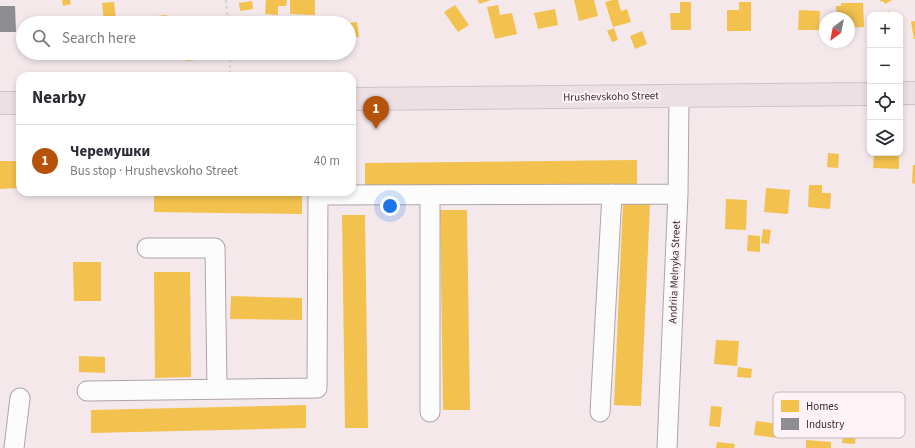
<!DOCTYPE html>
<meta charset="utf-8">
<style>
:root{--surface:#fff;--page:#f2f2f3;--text:#2b2b33;--muted:#7c7c81;--line:#e1e1e2;--accent:#b45309}
body{margin:0;font-family:"Source Sans 3",sans-serif;background:var(--page);color:var(--text)}
.controls{position:absolute;right:12px;top:12px;display:grid;overflow:hidden;border-radius:8px;box-shadow:0 2px 6px #0003}
.controls button{width:36px;height:36px;display:grid;place-items:center;padding:0;border:0;border-bottom:1px solid var(--line);background:var(--surface);color:var(--text);font:20px sans-serif}
.compass{position:absolute;left:819px;top:12px;width:36px;height:36px;border-radius:50%;background:var(--surface);box-shadow:0 2px 6px #0003;rotate:212deg}
.you{position:absolute;left:390px;top:206px;width:14px;height:14px;margin:-10px;border:3px solid #fff;border-radius:50%;background:#1a73e8;box-shadow:0 0 0 6px #1a73e833}
.badge{display:grid;place-items:center;width:26px;height:26px;border-radius:50%;background:var(--accent);color:#fff;font-size:13px;font-weight:700}
.pin{position:absolute;translate:-50% -33px;filter:drop-shadow(0 1px 2px #0008)}
.pin::after{content:'';position:absolute;top:21px;width:14px;height:12px;background:inherit;clip-path:polygon(0 0,100% 0,50% 100%)}
.list{margin:0;padding:0;list-style:none}
h2{display:flex;justify-content:space-between;align-items:center;height:52px;margin:0;padding:0 16px;font-size:17px}
h2 small{font-size:13px;font-weight:400;color:var(--muted)}
.list li{display:grid;grid-template-columns:26px 1fr auto;gap:12px;align-items:center;box-sizing:border-box;height:72px;padding:0 16px;border-top:1px solid var(--line)}
.list b{display:block;font-size:15px;white-space:nowrap}
.list p{margin:0;font-size:13px;white-space:nowrap;color:var(--muted)}
.list em{font-size:13px;font-style:normal;color:var(--muted)}
.icon{flex:none;width:22px;height:22px;fill:none;stroke:currentColor;stroke-width:2;stroke-linecap:round;stroke-linejoin:round}
.map{position:relative;flex:none;width:915px;height:448px;overflow:hidden}
.search{position:absolute;background:var(--surface);box-shadow:0 2px 6px #0003;left:16px;top:16px;width:340px;height:44px;display:flex;align-items:center;gap:10px;box-sizing:border-box;padding:0 14px;border-radius:22px;color:var(--muted);font-size:15px}
.panel{position:absolute;background:var(--surface);box-shadow:0 2px 6px #0003;left:16px;top:72px;width:340px;height:124px;border-radius:12px}
.map>svg:first-child{display:block}
.homes{fill:#f2c14e}
.industry{fill:#8d8d92}
.lines{fill:none;stroke-linecap:round;stroke-linejoin:round}
.minor-casing{stroke:#aea4a7;stroke-width:21}
.highway-casing{stroke:#cbc5c7;stroke-width:24}
.path{stroke:#dad5d7;stroke-width:2.5;stroke-dasharray:3 3;stroke-linecap:butt}
.minor{stroke:#fdfcfc;stroke-width:19}
.highway{stroke:#ede0e4;stroke-width:22}
.labels{text-anchor:middle;stroke-width:4;stroke-linejoin:round;paint-order:stroke}
.street-label{font-size:11px;fill:#382f31;stroke:#fdf3f6}
.key{fill:#fdf3f6;stroke:#c2b8bb;stroke-width:1}
.key-label{font-size:11px;fill:#382f31}
</style>
<div class="map">
<svg width="915" height="448" viewBox="0 0 915 448">
<rect width="100%" height="100%" fill="#f4e8eb"/>
<!-- homes -->
<path class="homes" d="M 62,0 L 70,0 L 71,4 L 63,6 Z
M 266,0 L 287,0 L 286,6 L 278,6 L 278,15 L 265,14 Z
M 290,0 L 315,0 L 315,15 L 290,14 Z
M 478,0 L 491,0 L 479,4 Z
M 574,0 L 594,0 L 598,16 L 579,21 Z
M 613,0 L 618,0 L 621,11 L 627,9 L 631,22 L 613,27 L 605,2 Z
M 880,0 L 892,0 L 885,4 L 883,1 L 881,2 Z
M 252,1 L 253,9 L 240,11 L 239,3 Z
M 114,2 L 116,19 L 104,21 L 102,3 Z
M 680,2 L 691,2 L 691,30 L 671,30 L 670,13 L 680,13 Z
M 739,2 L 751,2 L 751,31 L 727,31 L 727,10 L 739,10 Z
M 841,3 L 863,3 L 864,27 L 849,28 L 849,18 L 837,18 L 836,6 L 841,6 Z
M 455,5 L 469,25 L 458,32 L 444,12 Z
M 498,5 L 500,15 L 512,13 L 517,34 L 495,39 L 487,7 Z
M 555,9 L 558,25 L 538,29 L 534,13 Z
M 799,10 L 820,11 L 819,30 L 798,30 Z
M 889,11 L 892,15 L 883,15 Z
M 167,15 L 167,23 L 158,23 L 157,16 Z
M 70,17 L 92,18 L 91,23 L 70,23 Z
M 915,21 L 915,39 L 914,39 L 911,22 Z
M 357,22 L 359,37 L 349,37 L 349,23 Z
M 614,28 L 618,40 L 612,42 L 607,31 Z
M 642,31 L 647,44 L 635,49 L 630,36 Z
M 117,53 L 139,53 L 139,54 L 117,57 Z
M 185,53 L 196,53 L 197,60 L 186,61 Z
M 828,153 L 839,154 L 838,168 L 827,167 Z
M 874,153 L 899,153 L 899,169 L 873,168 Z
M 637,160 L 637,186 L 365,189 L 365,163 Z
M 0,161 L 20,161 L 20,188 L 0,189 Z
M 913,165 L 915,165 L 915,184 L 912,183 Z
M 809,185 L 822,185 L 822,193 L 831,193 L 830,209 L 808,207 Z
M 766,188 L 790,190 L 788,214 L 764,212 Z
M 154,192 L 302,192 L 302,214 L 154,212 Z
M 726,199 L 747,200 L 746,230 L 725,229 Z
M 623,202 L 650,204 L 641,406 L 614,405 Z
M 440,210 L 467,210 L 470,410 L 443,410 Z
M 342,215 L 365,215 L 368,428 L 345,428 Z
M 763,229 L 771,230 L 769,244 L 761,243 Z
M 748,235 L 760,236 L 760,252 L 747,251 Z
M 73,262 L 101,262 L 101,301 L 74,301 Z
M 154,272 L 190,272 L 191,377 L 155,378 Z
M 231,296 L 302,298 L 302,320 L 230,319 Z
M 716,340 L 739,341 L 737,366 L 714,364 Z
M 79,356 L 105,357 L 105,373 L 79,372 Z
M 738,367 L 752,369 L 751,378 L 737,377 Z
M 306,405 L 306,428 L 91,433 L 91,410 Z
M 711,406 L 722,407 L 720,427 L 709,426 Z
M 844,419 L 857,421 L 855,444 L 842,443 Z
M 756,421 L 779,424 L 777,438 L 754,435 Z
M 806,440 L 831,442 L 831,448 L 806,448 Z
M 717,442 L 735,444 L 734,448 L 716,448 Z"/>
<!-- industry -->
<path class="industry" d="M 0,6 L 15,6 L 16,32 L 0,32 Z"/>
<g class="lines">
<!-- minor casing -->
<g class="minor-casing">
<path id="minor" d="M 318,195 L 678,194
M 430,195 L 430,412
M 147,248 L 215,248 L 217,389
M 87,391 L 317,388 L 318,192
M 600,412 L 612,194
M 14,448 L 20,398
M 667,448 L 678,194 L 679,95"/>
</g>
<!-- highway casing -->
<g class="highway-casing">
<path id="highway" d="M 900,93 L 915,93
M 352,99 L 870,94
M 0,103 L 20,103"/>
</g>
<!-- path -->
<path class="path" d="M 226,0 L 228,23
M 230,53 L 230,76"/>
<!-- minor -->
<use href="#minor" class="minor"/>
<!-- highway -->
<use href="#highway" class="highway"/>
</g>
<g class="labels">
<!-- street labels -->
<g class="street-label">
<text transform="translate(611 96) rotate(-1)" y="4">Hrushevskoho Street</text>
<text transform="translate(674 272) rotate(-88)" y="4">Andriia Melnyka Street</text>
</g>
</g>
<!-- legend -->
<rect x="773" y="392" width="132" height="46" rx="6" class="key"/>
<rect x="781" y="400" width="18" height="12" fill="#f2c14e"/>
<rect x="781" y="418" width="18" height="12" fill="#8d8d92"/>
<g class="key-label">
<text x="806" y="410">Homes</text>
<text x="806" y="428">Industry</text>
</g>
</svg>
<div class="controls">
<button>+</button>
<button>−</button>
<button><svg class="icon" aria-label="locate" viewBox="0 0 24 24"><circle cx="12" cy="12" r="6"/><path d="M12 2v4M12 18v4M2 12h4M18 12h4"/></svg></button>
<button><svg class="icon" aria-label="layers" viewBox="0 0 24 24"><path d="M12 4l9 5-9 5-9-5zM3 14l9 5 9-5"/></svg></button>
</div>
<svg class="compass" viewBox="-18 -18 36 36"><path d="M0-13l5 13h-10z" fill="#e53935"/><path d="M0 13l5-13h-10z" fill="#7c7c81"/></svg>
<div class="you"></div>
<div class="pin badge" style="left:376px;top:129px">1</div>
<div class="search"><svg class="icon" aria-label="search" viewBox="0 0 24 24"><circle cx="10" cy="10" r="6"/><path d="M15 15l6 6"/></svg>Search here</div>
<section class="panel">
<h2>Nearby<small></small></h2>
<ul class="list">
<li><span class="badge">1</span><div><b>Черемушки</b><p>Bus stop · Hrushevskoho Street</p></div><em>40 m</em></li>
</ul>
</section>
</div>
